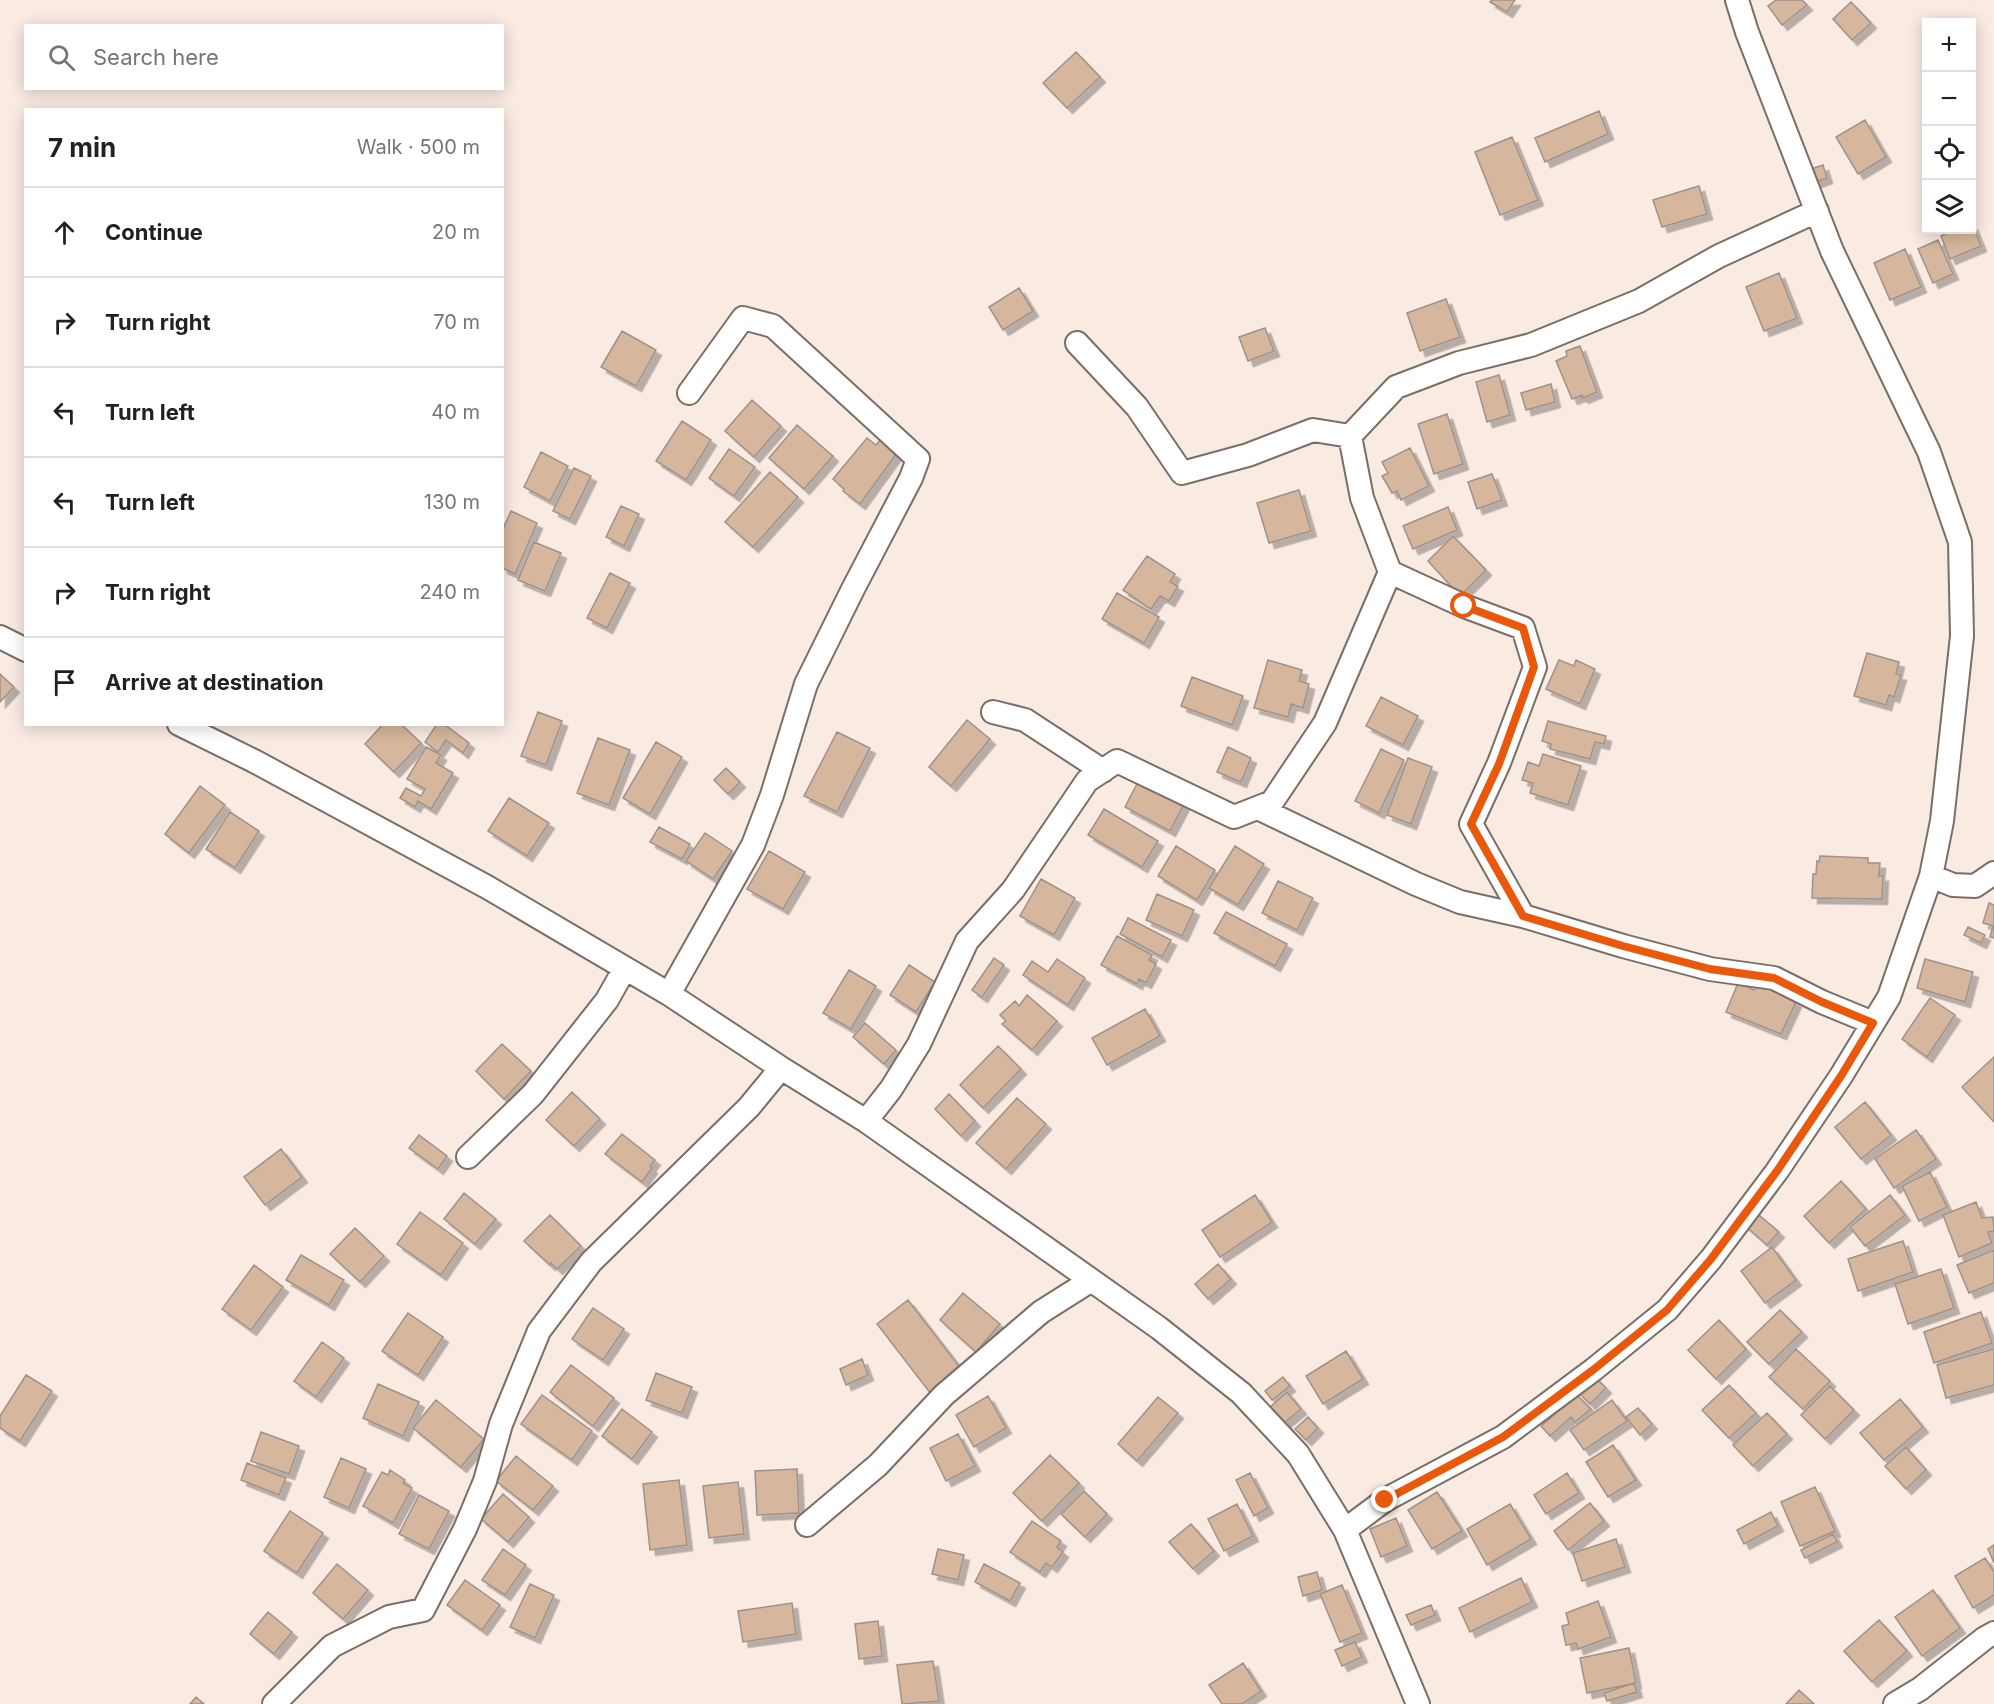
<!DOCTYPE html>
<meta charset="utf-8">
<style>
:root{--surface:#fff;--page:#f2f2f2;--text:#202124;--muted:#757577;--line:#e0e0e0}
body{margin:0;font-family:Inter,sans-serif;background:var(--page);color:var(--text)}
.controls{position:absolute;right:18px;top:18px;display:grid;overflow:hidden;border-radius:0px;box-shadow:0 3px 15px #0003}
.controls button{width:54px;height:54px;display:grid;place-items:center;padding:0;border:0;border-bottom:2px solid var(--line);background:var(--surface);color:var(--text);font:30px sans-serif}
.stop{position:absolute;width:18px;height:18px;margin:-14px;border:4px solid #ea580c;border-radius:50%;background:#fff}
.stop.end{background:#ea580c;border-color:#fff;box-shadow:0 2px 6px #0008}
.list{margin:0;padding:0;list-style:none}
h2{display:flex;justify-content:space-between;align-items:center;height:78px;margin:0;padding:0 24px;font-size:26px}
h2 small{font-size:20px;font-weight:400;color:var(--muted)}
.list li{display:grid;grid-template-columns:39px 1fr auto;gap:18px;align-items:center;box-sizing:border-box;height:90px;padding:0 24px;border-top:2px solid var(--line)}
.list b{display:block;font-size:22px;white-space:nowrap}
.list em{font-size:20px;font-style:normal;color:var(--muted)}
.icon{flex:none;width:33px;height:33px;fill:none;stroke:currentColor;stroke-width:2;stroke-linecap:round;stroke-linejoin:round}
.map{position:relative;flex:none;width:1994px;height:1704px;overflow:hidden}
.search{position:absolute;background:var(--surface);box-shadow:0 3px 15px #0003;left:24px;top:24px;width:480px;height:66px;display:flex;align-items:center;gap:15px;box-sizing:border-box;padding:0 21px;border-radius:0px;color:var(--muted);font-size:22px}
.panel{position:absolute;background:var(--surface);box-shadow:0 3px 15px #0003;left:24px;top:108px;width:480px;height:618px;border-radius:0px}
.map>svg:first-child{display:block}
.building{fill:#d6b79d;stroke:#9e9289;stroke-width:1.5;filter:url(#shadow)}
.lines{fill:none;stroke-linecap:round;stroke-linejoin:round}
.minor-casing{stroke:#7a6e66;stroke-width:26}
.minor{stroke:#fff;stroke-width:22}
.route{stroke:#ea580c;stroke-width:8}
</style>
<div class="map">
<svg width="1994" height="1704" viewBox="0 0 1994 1704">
<defs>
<filter id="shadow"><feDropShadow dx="5.5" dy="5.5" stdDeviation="0" flood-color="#0004"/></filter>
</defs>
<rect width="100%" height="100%" fill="#f9eae2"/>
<!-- building -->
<path class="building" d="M 1492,0 L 1515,0 L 1507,12 L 1490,2 Z
M 1776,0 L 1802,0 L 1807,5 L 1782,25 L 1768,6 Z
M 1851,2 L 1871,23 L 1852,40 L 1833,19 Z
M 1076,52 L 1100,77 L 1067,108 L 1043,83 Z
M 1599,111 L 1608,134 L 1545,162 L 1535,138 Z
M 1865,120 L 1886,157 L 1858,174 L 1836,137 Z
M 1512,137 L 1538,200 L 1500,215 L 1475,152 Z
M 1823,165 L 1827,178 L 1816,182 L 1811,169 Z
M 1699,186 L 1707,214 L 1662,227 L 1653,200 Z
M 1972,224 L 1981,246 L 1950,259 L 1941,236 L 1954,230 L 1972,230 Z
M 1938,240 L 1953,274 L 1933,283 L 1918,249 Z
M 1905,249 L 1921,287 L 1890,300 L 1874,263 Z
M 1779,273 L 1797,318 L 1764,331 L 1746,287 Z
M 1019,288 L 1033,311 L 1003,330 L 989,307 Z
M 1446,299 L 1460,337 L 1420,351 L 1407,313 Z
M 1265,328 L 1274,351 L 1248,361 L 1239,337 Z
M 622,331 L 656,350 L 636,386 L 601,367 Z
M 1580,346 L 1597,392 L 1583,398 L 1582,395 L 1572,399 L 1556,361 L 1567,356 L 1566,351 Z
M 1499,375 L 1510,415 L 1487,422 L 1476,382 Z
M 1551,384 L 1555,402 L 1526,410 L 1521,393 Z
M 752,400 L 781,426 L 754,457 L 725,431 Z
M 1447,414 L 1463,464 L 1434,474 L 1418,424 Z
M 682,421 L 711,440 L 686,480 L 656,461 Z
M 797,425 L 833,456 L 804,489 L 769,458 Z
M 867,438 L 876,445 L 880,440 L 897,453 L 860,504 L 843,491 L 844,489 L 833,479 Z
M 1410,448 L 1429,486 L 1401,500 L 1397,491 L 1392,493 L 1382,476 L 1388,473 L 1382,462 Z
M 729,449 L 755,467 L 734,496 L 709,478 Z
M 541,452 L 568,466 L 550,501 L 524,487 Z
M 574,468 L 591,476 L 570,519 L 553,511 Z
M 770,472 L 798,497 L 753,547 L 725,522 Z
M 1492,474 L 1502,500 L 1477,509 L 1468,482 Z
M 1299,490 L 1311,531 L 1269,543 L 1257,503 Z
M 621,506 L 639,514 L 624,546 L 606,537 Z
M 1448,507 L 1457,530 L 1413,549 L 1403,526 Z
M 511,511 L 537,523 L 515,574 L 502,568 L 502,531 Z
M 1453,536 L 1486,570 L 1460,596 L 1428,561 Z
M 534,542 L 561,553 L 545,591 L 518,580 Z
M 1147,556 L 1175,574 L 1170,582 L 1178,586 L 1169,601 L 1160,596 L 1151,609 L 1123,590 Z
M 610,573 L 630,583 L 607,628 L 587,618 Z
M 1117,593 L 1159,617 L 1144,643 L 1102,619 Z
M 1867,653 L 1899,662 L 1896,674 L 1901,675 L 1894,697 L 1889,695 L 1886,705 L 1854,696 Z
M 1268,660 L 1302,670 L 1299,681 L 1309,684 L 1303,708 L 1291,704 L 1288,717 L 1254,708 Z
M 1559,660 L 1574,666 L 1576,660 L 1595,669 L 1580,704 L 1546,689 Z
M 0,674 L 14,687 L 0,702 Z
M 1192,677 L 1243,696 L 1232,725 L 1181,706 Z
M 1381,697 L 1418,716 L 1403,745 L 1366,726 Z
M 538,712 L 562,721 L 546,765 L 521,756 Z
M 967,720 L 990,739 L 951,786 L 929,767 Z
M 1548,721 L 1606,736 L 1604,744 L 1595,742 L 1590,759 L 1550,749 L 1551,744 L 1542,741 Z
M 383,724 L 401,724 L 421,743 L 394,772 L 365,744 Z
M 437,724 L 444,724 L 469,743 L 463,753 L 446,740 L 438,752 L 425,742 Z
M 837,732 L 870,748 L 837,812 L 804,796 Z
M 598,738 L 630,750 L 609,805 L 577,793 Z
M 656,742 L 682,757 L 650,814 L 623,798 Z
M 426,747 L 441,755 L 436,763 L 453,773 L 431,809 L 418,801 L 415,807 L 400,798 L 406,788 L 421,796 L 425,789 L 407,779 Z
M 1228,747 L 1251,758 L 1241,782 L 1217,772 Z
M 1381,749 L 1404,760 L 1379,813 L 1355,801 Z
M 1543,754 L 1581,766 L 1568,805 L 1530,793 L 1533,783 L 1522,780 L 1528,762 L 1539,766 Z
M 1408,758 L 1432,767 L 1411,824 L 1387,815 Z
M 726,768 L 740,782 L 728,794 L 714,780 Z
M 1139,780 L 1184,804 L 1170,831 L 1125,807 Z
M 200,786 L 225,805 L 189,853 L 165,834 Z
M 509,798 L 549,823 L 527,856 L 488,831 Z
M 1104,809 L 1158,841 L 1142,867 L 1088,835 Z
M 230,812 L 259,831 L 235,868 L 206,849 Z
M 659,827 L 690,844 L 682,859 L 650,842 Z
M 705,833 L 732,851 L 713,879 L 686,861 Z
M 1176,846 L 1215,870 L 1197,900 L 1158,876 Z
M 1235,846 L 1264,864 L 1238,905 L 1209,888 Z
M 769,851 L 805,872 L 783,909 L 747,889 Z
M 1820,856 L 1868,858 L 1868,863 L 1880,863 L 1879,876 L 1883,876 L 1882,899 L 1812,898 L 1813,874 L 1816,874 L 1817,861 L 1819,862 Z
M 1041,879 L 1075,898 L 1054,935 L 1020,916 Z
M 1278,881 L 1313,898 L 1297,930 L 1262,913 Z
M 1157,894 L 1194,910 L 1182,936 L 1146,920 Z
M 1989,903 L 1994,905 L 1994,938 L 1990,937 L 1993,926 L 1983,923 Z
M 1226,912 L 1287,944 L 1275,966 L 1214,933 Z
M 1128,918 L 1171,940 L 1162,957 L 1120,934 Z
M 1968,927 L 1985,935 L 1981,943 L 1964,935 Z
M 1117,936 L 1152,955 L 1149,960 L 1156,964 L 1146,983 L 1139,979 L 1137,984 L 1101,965 Z
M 994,958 L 1004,965 L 982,997 L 972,990 Z
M 1057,959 L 1085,978 L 1068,1005 L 1023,975 L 1032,961 L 1048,972 Z
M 1925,959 L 1973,972 L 1965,1002 L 1917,988 Z
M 909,965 L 935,982 L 916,1012 L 890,995 Z
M 849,970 L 876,986 L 851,1029 L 823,1013 Z
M 1738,983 L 1754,990 L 1758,983 L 1789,991 L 1786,997 L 1796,1002 L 1781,1034 L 1726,1012 Z
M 1027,995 L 1057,1021 L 1032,1050 L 1002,1024 L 1006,1021 L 1000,1015 L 1015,1001 L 1019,1006 Z
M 1930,998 L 1955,1015 L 1927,1057 L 1902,1039 Z
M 1145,1009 L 1160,1036 L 1107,1065 L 1092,1038 Z
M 865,1023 L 896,1050 L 884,1064 L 853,1037 Z
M 502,1044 L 531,1071 L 504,1099 L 476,1071 Z
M 998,1046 L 1021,1069 L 983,1108 L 960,1085 Z
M 1994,1057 L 1994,1122 L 1962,1087 Z
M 572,1092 L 600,1119 L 574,1146 L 546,1120 Z
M 949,1094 L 975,1121 L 961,1136 L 935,1109 Z
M 1017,1098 L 1046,1124 L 1006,1169 L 976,1143 Z
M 1865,1102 L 1891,1135 L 1861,1159 L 1835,1127 Z
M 1916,1130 L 1936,1159 L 1894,1188 L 1875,1159 Z
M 622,1134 L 655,1160 L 650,1166 L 652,1168 L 642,1182 L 605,1154 Z
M 419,1135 L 447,1156 L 438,1169 L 409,1148 Z
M 281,1149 L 302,1177 L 265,1205 L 244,1177 Z
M 1930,1172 L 1947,1207 L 1919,1221 L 1902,1186 Z
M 1841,1181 L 1866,1209 L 1829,1243 L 1804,1216 Z
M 464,1193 L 496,1219 L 475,1244 L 444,1219 Z
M 1255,1195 L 1272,1222 L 1220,1257 L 1202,1230 Z
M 1890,1195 L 1905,1215 L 1865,1246 L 1850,1227 Z
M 1976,1202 L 1982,1218 L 1993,1217 L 1994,1231 L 1988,1232 L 1992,1243 L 1959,1257 L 1943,1215 Z
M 1753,1210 L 1779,1232 L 1767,1245 L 1742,1223 Z
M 420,1212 L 463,1243 L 441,1275 L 397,1244 Z
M 550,1215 L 581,1246 L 557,1269 L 551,1263 L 550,1265 L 524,1241 Z
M 355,1228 L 384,1256 L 360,1282 L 330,1254 Z
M 1903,1241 L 1913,1272 L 1858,1291 L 1848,1259 Z
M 1772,1247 L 1796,1280 L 1765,1303 L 1741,1271 Z
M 1994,1250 L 1994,1283 L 1969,1293 L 1957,1265 Z
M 301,1255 L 344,1280 L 329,1305 L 286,1280 Z
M 1218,1264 L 1231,1279 L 1208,1299 L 1195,1284 Z
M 254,1265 L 283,1287 L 251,1330 L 222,1309 Z
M 1941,1269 L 1954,1308 L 1908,1324 L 1895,1284 Z
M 963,1293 L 1000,1324 L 976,1352 L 940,1320 Z
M 908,1300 L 962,1370 L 931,1394 L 877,1324 Z
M 593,1308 L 624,1329 L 603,1360 L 572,1339 Z
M 1780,1310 L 1802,1332 L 1769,1364 L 1747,1342 Z
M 1981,1312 L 1992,1343 L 1934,1363 L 1924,1332 Z
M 408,1313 L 443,1337 L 418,1375 L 382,1351 Z
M 1719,1320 L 1746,1349 L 1716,1379 L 1688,1350 Z
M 322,1342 L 344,1358 L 316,1397 L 294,1381 Z
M 1796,1349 L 1830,1381 L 1803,1409 L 1769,1377 Z
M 1994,1349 L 1994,1385 L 1946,1398 L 1937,1365 Z
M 1346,1351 L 1363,1379 L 1323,1404 L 1306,1376 Z
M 862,1359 L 868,1375 L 846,1385 L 840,1369 Z
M 571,1365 L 614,1398 L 593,1426 L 550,1392 Z
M 656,1373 L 692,1387 L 682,1413 L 646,1400 Z
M 26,1375 L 52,1391 L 20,1441 L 0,1428 L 0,1416 Z
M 1593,1375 L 1606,1388 L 1590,1404 L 1577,1391 Z
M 1283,1377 L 1290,1386 L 1272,1400 L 1265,1391 Z
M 378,1384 L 419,1402 L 403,1436 L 363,1418 Z
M 1729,1385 L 1756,1413 L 1729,1438 L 1702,1410 Z
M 1830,1386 L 1854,1410 L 1825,1439 L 1801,1415 Z
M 1287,1392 L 1301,1409 L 1284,1423 L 1270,1407 Z
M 542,1395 L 592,1431 L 572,1460 L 521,1424 Z
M 1577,1395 L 1591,1409 L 1575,1422 L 1571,1417 L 1550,1436 L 1541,1426 Z
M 988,1396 L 1006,1428 L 974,1447 L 956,1415 Z
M 1158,1397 L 1178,1413 L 1137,1461 L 1118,1444 Z
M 1900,1399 L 1923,1427 L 1884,1460 L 1860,1433 Z
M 436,1400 L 484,1439 L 461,1467 L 413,1428 Z
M 1612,1400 L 1627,1421 L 1584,1450 L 1570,1430 Z
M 1638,1408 L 1652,1424 L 1640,1435 L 1626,1417 Z
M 622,1409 L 652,1432 L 632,1459 L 602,1436 Z
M 1767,1413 L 1787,1434 L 1753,1466 L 1733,1445 Z
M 1308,1417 L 1318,1428 L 1306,1440 L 1295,1429 Z
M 261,1432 L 299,1446 L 289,1474 L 251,1461 Z
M 958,1434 L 975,1466 L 946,1481 L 930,1448 Z
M 1613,1445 L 1636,1480 L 1608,1497 L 1586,1462 Z
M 1906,1447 L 1926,1470 L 1906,1489 L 1885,1466 Z
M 1050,1455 L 1079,1483 L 1042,1521 L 1013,1493 Z
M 516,1456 L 553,1486 L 533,1510 L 496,1481 Z
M 341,1458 L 366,1469 L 349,1508 L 324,1497 Z
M 247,1463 L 286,1478 L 279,1495 L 241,1480 Z
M 797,1469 L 799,1513 L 757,1515 L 755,1471 Z
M 390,1470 L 405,1480 L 403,1483 L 412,1488 L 393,1523 L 363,1506 L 382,1472 L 388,1475 Z
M 1250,1473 L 1268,1508 L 1254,1516 L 1236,1480 Z
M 1567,1473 L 1579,1493 L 1546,1514 L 1534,1495 Z
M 679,1480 L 687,1545 L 650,1550 L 643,1484 Z
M 738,1482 L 744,1534 L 709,1538 L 703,1486 Z
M 1815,1487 L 1835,1531 L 1800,1546 L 1781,1502 Z
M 1084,1491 L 1107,1514 L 1085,1537 L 1061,1514 Z
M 1437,1492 L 1462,1531 L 1432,1549 L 1408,1510 Z
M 503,1494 L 529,1517 L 508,1542 L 481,1519 Z
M 419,1495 L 449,1511 L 429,1549 L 399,1534 Z
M 1590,1503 L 1604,1521 L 1568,1550 L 1554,1531 Z
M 1237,1504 L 1253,1536 L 1224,1551 L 1208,1519 Z
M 1510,1504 L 1531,1539 L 1487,1565 L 1467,1529 Z
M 290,1511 L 323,1533 L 297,1573 L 264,1551 Z
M 1771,1512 L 1778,1526 L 1744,1544 L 1737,1530 Z
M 1396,1518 L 1407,1546 L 1381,1557 L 1370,1529 Z
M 1032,1521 L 1061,1541 L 1057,1547 L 1063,1552 L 1052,1567 L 1046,1563 L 1040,1572 L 1010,1552 Z
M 1191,1524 L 1214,1551 L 1193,1569 L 1169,1542 Z
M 1833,1534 L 1837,1542 L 1805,1558 L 1801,1550 Z
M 1616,1539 L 1625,1567 L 1582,1581 L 1573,1553 Z
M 1994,1545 L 1994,1563 L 1988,1549 Z
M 503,1549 L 526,1565 L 505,1595 L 482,1580 Z
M 938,1549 L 964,1555 L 958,1580 L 932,1574 Z
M 1985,1558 L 1994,1572 L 1994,1595 L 1973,1608 L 1955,1576 Z
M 337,1564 L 368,1590 L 343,1619 L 313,1593 Z
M 984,1564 L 1020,1583 L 1010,1601 L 975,1582 Z
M 1317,1572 L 1322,1590 L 1303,1596 L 1298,1577 Z
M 1521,1578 L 1532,1602 L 1470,1632 L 1459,1608 Z
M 465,1580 L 500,1605 L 482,1630 L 447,1605 Z
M 530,1584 L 554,1595 L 535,1638 L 510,1627 Z
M 1342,1585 L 1362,1633 L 1340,1642 L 1320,1594 Z
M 1933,1590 L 1960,1628 L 1922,1656 L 1895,1617 Z
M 1598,1601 L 1611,1637 L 1578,1649 L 1576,1643 L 1566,1645 L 1562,1626 L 1569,1624 L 1566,1613 Z
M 792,1603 L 796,1634 L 743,1642 L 738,1611 Z
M 1431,1605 L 1435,1615 L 1411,1625 L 1406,1615 Z
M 268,1612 L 292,1632 L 274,1654 L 250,1634 Z
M 1879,1620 L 1907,1651 L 1872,1682 L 1844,1651 Z
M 878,1621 L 882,1656 L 859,1659 L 855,1624 Z
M 1355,1642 L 1362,1657 L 1342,1666 L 1335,1650 Z
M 1629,1648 L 1636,1683 L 1587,1693 L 1580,1658 Z
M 933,1661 L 939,1701 L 902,1704 L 897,1665 Z
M 1243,1663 L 1261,1691 L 1242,1704 L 1222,1704 L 1209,1685 Z
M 1634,1683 L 1637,1692 L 1607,1701 L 1604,1693 Z
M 1799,1690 L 1814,1704 L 1786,1704 Z
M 196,1697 L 204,1704 L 190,1704 Z"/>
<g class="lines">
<!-- minor casing -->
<g class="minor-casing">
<path id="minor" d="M 1077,343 L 1137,407 L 1182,473 L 1248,455 L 1313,430 L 1350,436
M 1390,572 L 1464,606 L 1523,628 L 1535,667 L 1499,763 L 1471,824 L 1523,916 L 1623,946 L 1710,969 L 1774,978 L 1822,1002 L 1873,1023
M 0,637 L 26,650
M 993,712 L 1025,720 L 1103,771
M 179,724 L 254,761 L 487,887 L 669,994 L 781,1068 L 866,1121 L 1159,1328 L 1241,1393 L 1298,1454 L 1345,1530 L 1418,1704
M 1258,808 L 1416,884 L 1460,902 L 1523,916
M 1931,876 L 1953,885 L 1975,886 L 1994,873
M 669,994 L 753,845 L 772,795 L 806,684 L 853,589 L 911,478 L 918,459 L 773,326 L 743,318 L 689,393
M 866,1121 L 891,1089 L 919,1044 L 967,941 L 1013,890 L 1087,781 L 1117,761 L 1234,817 L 1272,802 L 1325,723 L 1390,572 L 1362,498 L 1350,436 L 1396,387 L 1459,363 L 1531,345 L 1639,301 L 1719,256 L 1817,211
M 468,1157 L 533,1094 L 607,1000 L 625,968
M 807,1525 L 878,1465 L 944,1395 L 1041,1312 L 1090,1281
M 1345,1530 L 1385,1500 L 1503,1437 L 1593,1370 L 1667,1310 L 1711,1259 L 1777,1171 L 1841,1076 L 1889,997 L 1931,876 L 1942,821 L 1962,636 L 1960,542 L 1929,452 L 1832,251 L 1747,32 L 1737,0
M 274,1704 L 332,1646 L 389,1617 L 423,1610 L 465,1529 L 485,1481 L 501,1424 L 539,1331 L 591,1262 L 749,1107 L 781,1068
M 1895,1704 L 1920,1689 L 1985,1638 L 1994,1633"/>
</g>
<!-- minor -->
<use href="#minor" class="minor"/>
</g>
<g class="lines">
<!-- route -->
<path class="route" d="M 1385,1500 L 1503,1437 L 1593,1370 L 1667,1310 L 1711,1259 L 1777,1171 L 1841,1076 L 1873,1023 L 1822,1002 L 1774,978 L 1710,969 L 1623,946 L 1523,916 L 1471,824 L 1499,764 L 1534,667 L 1523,628 L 1464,606"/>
</g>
</svg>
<div class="controls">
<button>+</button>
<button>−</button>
<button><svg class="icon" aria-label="locate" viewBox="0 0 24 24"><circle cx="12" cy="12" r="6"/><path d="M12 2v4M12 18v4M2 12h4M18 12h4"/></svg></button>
<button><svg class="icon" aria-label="layers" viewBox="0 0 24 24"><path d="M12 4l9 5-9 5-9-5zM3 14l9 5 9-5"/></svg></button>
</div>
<div class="stop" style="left:1464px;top:606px"></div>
<div class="stop end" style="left:1385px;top:1500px"></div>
<div class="search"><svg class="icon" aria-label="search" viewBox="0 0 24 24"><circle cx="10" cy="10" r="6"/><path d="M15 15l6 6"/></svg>Search here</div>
<section class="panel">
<h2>7 min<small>Walk · 500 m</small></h2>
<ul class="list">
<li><svg class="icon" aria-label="ahead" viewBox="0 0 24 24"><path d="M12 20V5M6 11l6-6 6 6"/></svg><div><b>Continue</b></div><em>20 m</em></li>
<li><svg class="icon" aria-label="right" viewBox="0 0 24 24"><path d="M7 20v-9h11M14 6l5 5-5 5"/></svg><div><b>Turn right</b></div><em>70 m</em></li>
<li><svg class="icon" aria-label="left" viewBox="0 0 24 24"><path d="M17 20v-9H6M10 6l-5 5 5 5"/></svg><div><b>Turn left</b></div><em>40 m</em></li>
<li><svg class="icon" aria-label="left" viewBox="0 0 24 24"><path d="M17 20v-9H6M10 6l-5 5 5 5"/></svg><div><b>Turn left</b></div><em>130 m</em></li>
<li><svg class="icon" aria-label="right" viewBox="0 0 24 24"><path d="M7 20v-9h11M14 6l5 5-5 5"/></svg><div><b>Turn right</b></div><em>240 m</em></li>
<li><svg class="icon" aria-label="arrive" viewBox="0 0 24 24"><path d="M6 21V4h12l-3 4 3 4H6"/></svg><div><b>Arrive at destination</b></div></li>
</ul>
</section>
</div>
